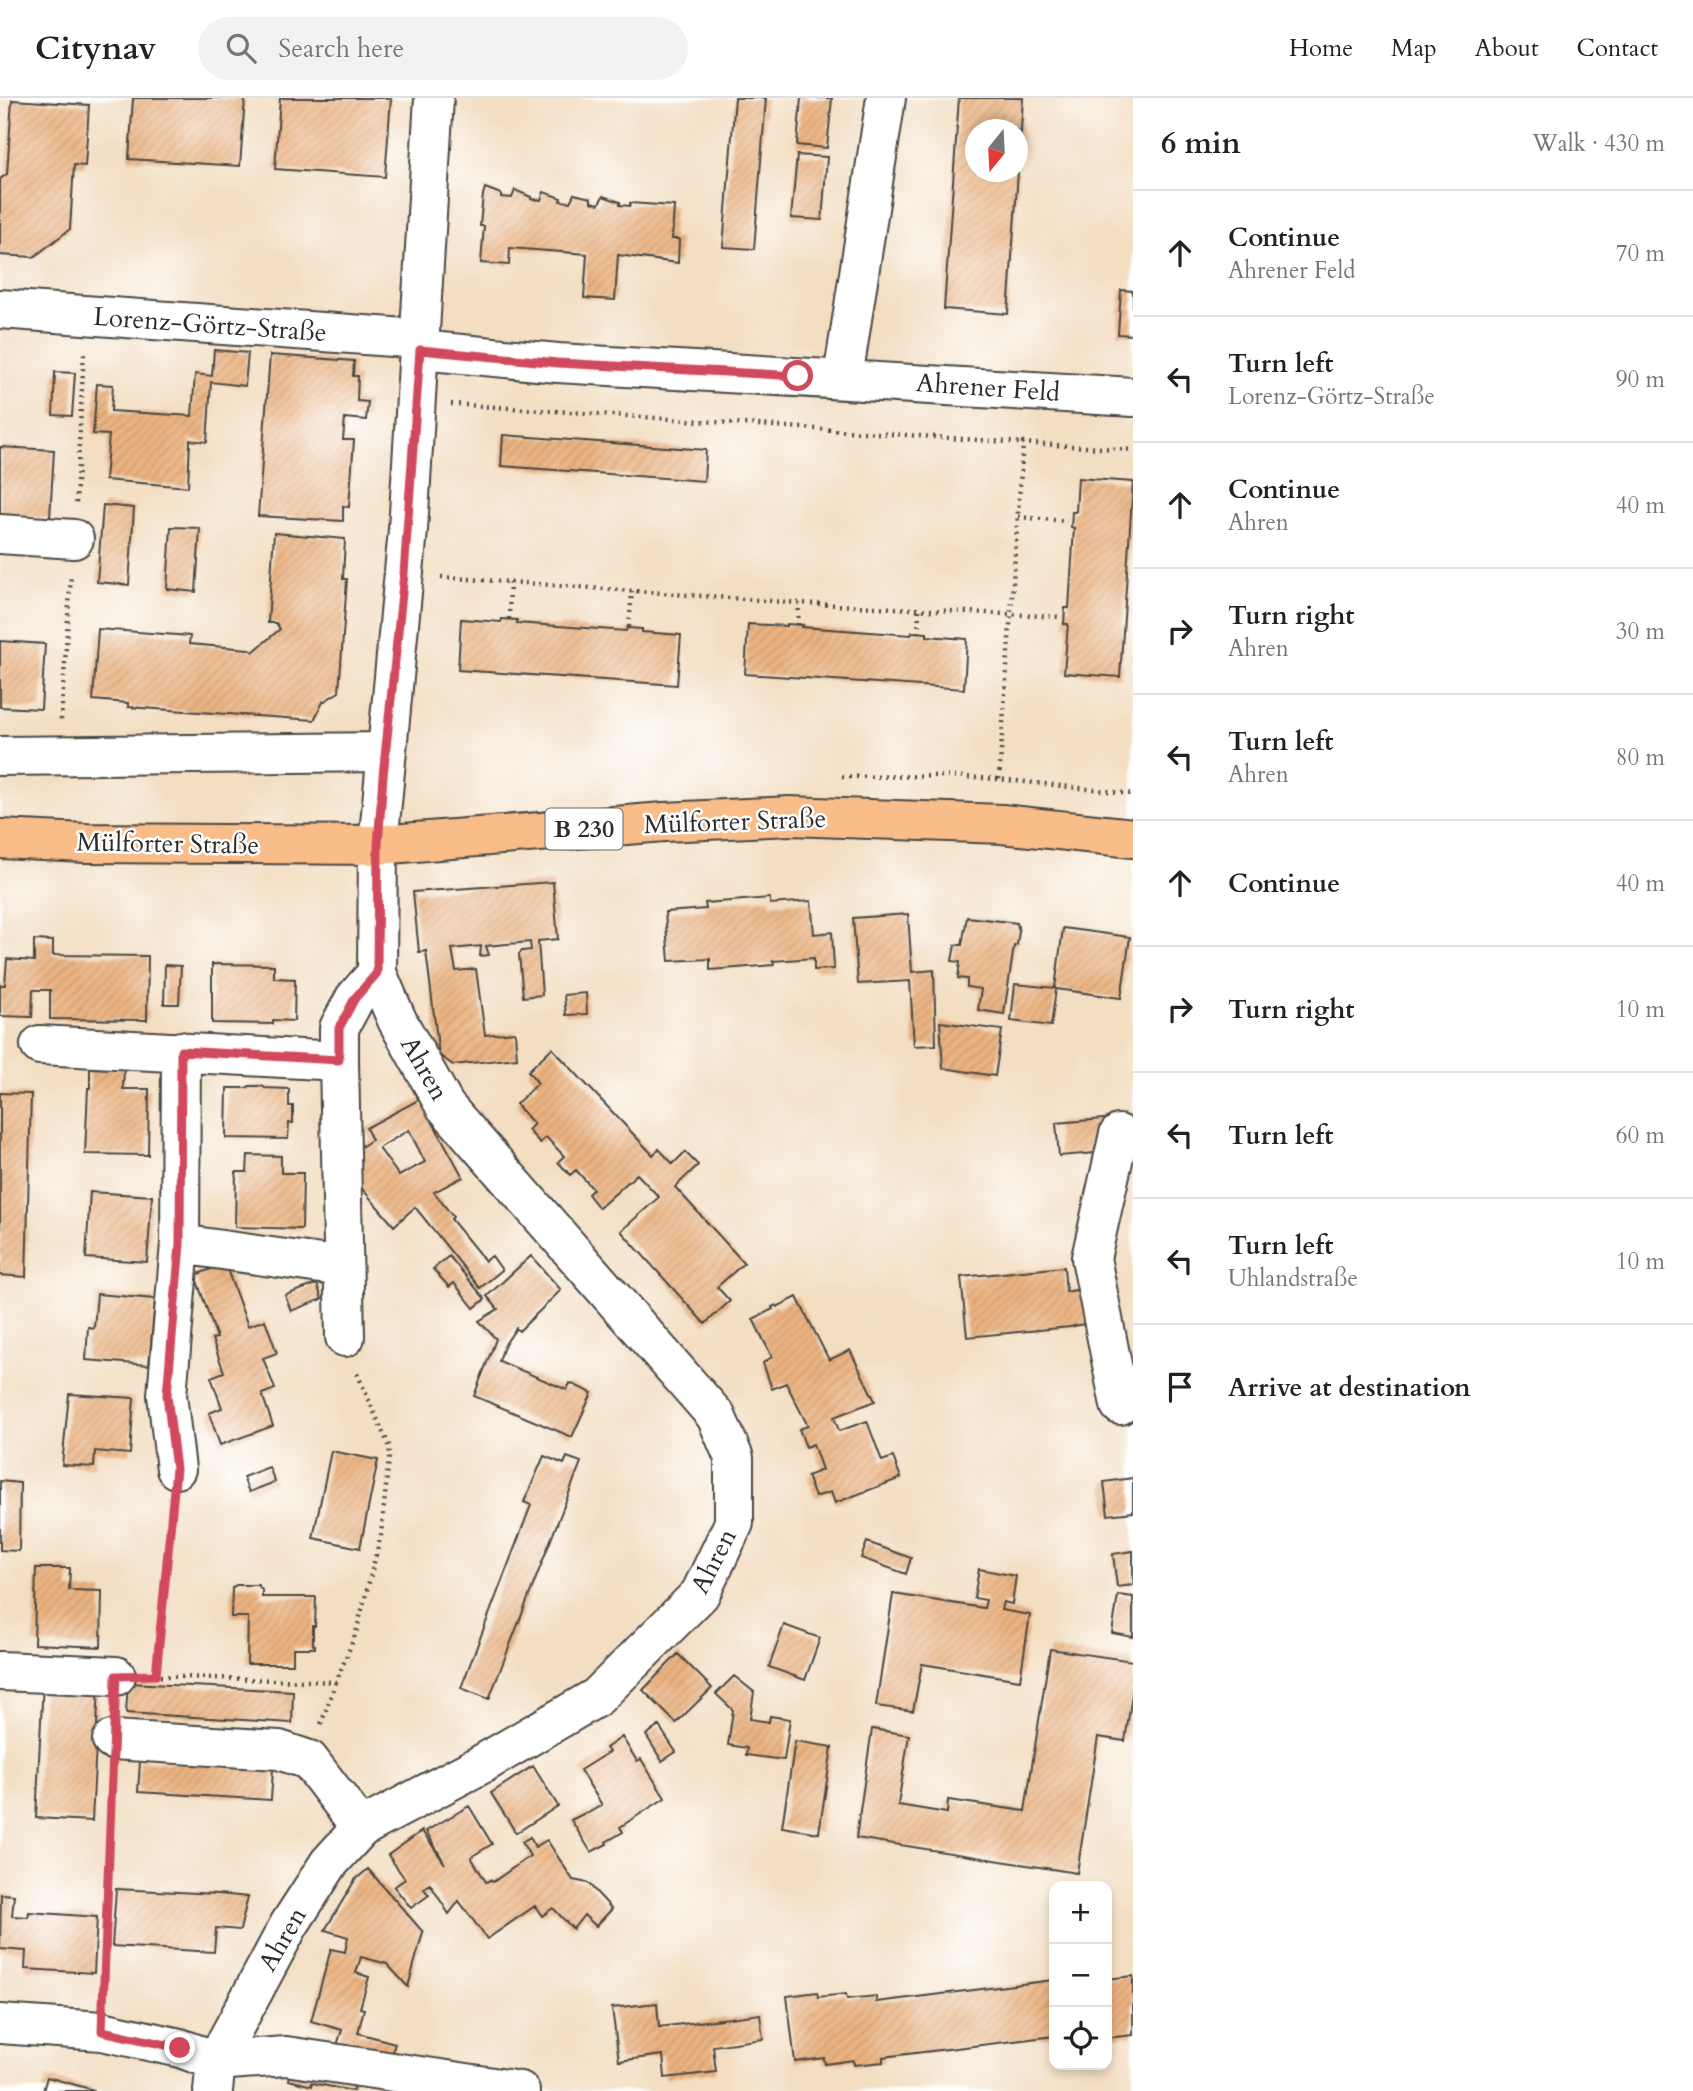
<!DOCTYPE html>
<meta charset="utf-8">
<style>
:root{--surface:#fff;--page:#f2f2f2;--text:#222;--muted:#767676;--line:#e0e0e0}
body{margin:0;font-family:Cardo,serif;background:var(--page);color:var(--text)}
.controls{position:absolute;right:21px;bottom:21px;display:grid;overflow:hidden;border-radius:14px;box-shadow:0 4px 10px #0003}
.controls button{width:63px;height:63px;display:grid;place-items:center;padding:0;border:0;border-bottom:2px solid var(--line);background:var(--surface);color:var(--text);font:35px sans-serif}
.compass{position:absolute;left:965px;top:21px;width:63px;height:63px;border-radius:50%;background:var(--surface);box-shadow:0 4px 10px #0003;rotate:198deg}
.stop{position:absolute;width:21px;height:21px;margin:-16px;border:5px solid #d1495b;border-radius:50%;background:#fff}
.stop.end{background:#d1495b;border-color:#fff;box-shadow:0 2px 7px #0008}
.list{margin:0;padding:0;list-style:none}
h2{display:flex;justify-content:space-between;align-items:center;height:91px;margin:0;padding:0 28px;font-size:30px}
h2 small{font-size:23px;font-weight:400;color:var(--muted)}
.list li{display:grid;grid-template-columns:46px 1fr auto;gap:21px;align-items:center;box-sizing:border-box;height:126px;padding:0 28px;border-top:2px solid var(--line)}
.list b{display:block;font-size:26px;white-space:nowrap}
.list p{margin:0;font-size:23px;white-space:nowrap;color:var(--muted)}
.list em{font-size:23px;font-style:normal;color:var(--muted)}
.icon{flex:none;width:38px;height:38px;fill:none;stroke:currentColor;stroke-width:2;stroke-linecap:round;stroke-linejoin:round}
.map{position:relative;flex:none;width:1133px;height:1993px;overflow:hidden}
header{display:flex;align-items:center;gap:42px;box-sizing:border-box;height:98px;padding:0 35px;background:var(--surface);border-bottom:2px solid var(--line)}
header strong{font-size:33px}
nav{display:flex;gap:38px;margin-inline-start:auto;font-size:24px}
.search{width:490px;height:63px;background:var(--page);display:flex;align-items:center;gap:18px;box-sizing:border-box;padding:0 24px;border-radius:38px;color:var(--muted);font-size:26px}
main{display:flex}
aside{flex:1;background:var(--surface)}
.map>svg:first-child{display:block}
.building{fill:url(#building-hatch);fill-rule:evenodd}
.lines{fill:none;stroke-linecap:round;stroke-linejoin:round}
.minor-casing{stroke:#494642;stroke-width:42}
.major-casing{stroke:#494642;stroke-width:42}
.path{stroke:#494642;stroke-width:4.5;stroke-dasharray:2 5;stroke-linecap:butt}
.minor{stroke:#fff;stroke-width:38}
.major{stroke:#f9bd89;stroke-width:38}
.route{stroke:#d1495b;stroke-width:9}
.labels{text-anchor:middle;stroke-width:5;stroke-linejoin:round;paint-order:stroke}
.shield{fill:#fff;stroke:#6b6b6b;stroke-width:2}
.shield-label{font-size:24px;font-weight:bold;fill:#2b2b2b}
.street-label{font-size:26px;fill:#2b2b2b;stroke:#fff}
</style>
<header>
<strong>Citynav</strong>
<div class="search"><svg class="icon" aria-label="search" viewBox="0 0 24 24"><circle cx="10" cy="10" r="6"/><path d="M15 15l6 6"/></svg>Search here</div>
<nav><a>Home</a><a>Map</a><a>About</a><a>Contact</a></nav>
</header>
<main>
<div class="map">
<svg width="1133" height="1993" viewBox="0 0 1133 1993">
<defs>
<pattern id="building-hatch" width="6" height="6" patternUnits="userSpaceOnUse" patternTransform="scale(1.75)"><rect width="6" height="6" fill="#ebb381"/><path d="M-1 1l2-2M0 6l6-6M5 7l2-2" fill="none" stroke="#ca9a70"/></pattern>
</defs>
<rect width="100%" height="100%" fill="#fff"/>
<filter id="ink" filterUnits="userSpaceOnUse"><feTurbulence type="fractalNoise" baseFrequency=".0143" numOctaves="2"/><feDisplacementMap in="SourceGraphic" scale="14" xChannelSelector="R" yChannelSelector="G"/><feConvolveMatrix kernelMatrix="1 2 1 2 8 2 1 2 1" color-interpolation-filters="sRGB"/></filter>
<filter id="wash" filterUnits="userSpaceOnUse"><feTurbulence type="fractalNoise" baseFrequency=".00686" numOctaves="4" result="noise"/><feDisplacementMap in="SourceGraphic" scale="28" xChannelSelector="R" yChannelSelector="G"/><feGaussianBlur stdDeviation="1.57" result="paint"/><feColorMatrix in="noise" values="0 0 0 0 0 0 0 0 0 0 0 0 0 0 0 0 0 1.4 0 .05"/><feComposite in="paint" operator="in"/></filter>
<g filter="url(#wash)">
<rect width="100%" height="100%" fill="#f3dec2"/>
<g id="blocks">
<!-- building -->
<path class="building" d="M 133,0 L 245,0 L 240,68 L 129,61 Z
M 280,0 L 391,0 L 385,79 L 275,71 Z
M 735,0 L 766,0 L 754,151 L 723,149 Z
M 801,0 L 832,0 L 827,50 L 797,47 Z
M 959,0 L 1023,0 L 1020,48 L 1018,48 L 1018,32 L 976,32 L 976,74 L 1018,74 L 1008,216 L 944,211 Z
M 12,2 L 89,7 L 85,68 L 74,67 L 70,131 L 34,159 L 0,157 L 0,81 L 7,76 Z
M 797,57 L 827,59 L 822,122 L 791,120 Z
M 485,90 L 501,96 L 501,99 L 512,100 L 515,92 L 531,99 L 531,101 L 541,102 L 544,94 L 561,100 L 560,103 L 570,104 L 574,96 L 591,100 L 591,104 L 599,106 L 603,98 L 620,104 L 620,107 L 630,108 L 630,105 L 674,108 L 672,141 L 679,141 L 678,165 L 618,157 L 615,202 L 584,200 L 587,156 L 510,150 L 509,167 L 481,165 L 484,128 L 480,128 L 483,97 Z
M 1121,192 L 1133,193 L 1133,237 L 1118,236 Z
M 214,252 L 248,255 L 245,288 L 211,284 L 207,344 L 190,342 L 188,389 L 105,382 L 109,337 L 93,336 L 97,286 L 113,287 L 111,313 L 192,318 L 195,276 L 212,278 Z
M 270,257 L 354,263 L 353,278 L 358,278 L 357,303 L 368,304 L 366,322 L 345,320 L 343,342 L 354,342 L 349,409 L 343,408 L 343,423 L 258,418 Z
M 55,274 L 75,275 L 72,318 L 53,317 Z
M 503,337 L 706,352 L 704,383 L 501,368 Z
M 0,349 L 54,352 L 50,420 L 0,417 Z
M 1078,380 L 1133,384 L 1120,579 L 1064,575 L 1068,526 L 1064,526 L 1065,510 L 1069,510 L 1074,430 L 1071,429 L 1072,414 L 1076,414 Z
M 103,407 L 134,410 L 129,487 L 97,484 Z
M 171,429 L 200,430 L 196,494 L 167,491 Z
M 274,435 L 345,441 L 343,481 L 347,481 L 339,594 L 323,604 L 314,622 L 128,609 L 128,605 L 93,602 L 98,531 L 190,538 L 189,546 L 249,551 L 253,554 L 280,531 L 276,525 L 268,525 Z
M 461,521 L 501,524 L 502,521 L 517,522 L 517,525 L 626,533 L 627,530 L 642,531 L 642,534 L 681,537 L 677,587 L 458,572 Z
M 748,526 L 787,528 L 787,526 L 803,527 L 802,529 L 911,537 L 912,534 L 927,535 L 927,538 L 967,541 L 964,591 L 745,576 Z
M 0,543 L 45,546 L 41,611 L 0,609 Z
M 553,784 L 558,841 L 538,843 L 542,897 L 523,899 L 519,856 L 522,853 L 531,852 L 530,844 L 486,848 L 489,857 L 480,858 L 481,848 L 452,851 L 456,873 L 476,871 L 485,937 L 515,934 L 517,960 L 453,967 L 439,957 L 426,853 L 419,854 L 413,794 Z
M 770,800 L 770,806 L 811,803 L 814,836 L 832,834 L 834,871 L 814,872 L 814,860 L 773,863 L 774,867 L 710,872 L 710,861 L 669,863 L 665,814 L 706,811 L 705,805 Z
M 908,816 L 912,874 L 934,872 L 936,947 L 914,948 L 910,883 L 858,886 L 853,820 Z
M 967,819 L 1017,825 L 1019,833 L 1017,847 L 1014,848 L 1004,916 L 978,912 L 981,891 L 967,889 L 967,881 L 958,880 L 960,864 L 952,863 L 955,847 L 962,847 Z
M 1063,830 L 1130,839 L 1121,900 L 1056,891 L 1051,928 L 1011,923 L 1015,886 L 1055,890 Z
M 34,842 L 53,843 L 53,857 L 148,858 L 147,922 L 50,921 L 50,892 L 33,892 L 32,919 L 0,918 L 0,887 L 5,887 L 7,861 L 34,863 Z
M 212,866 L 274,867 L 274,880 L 295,881 L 294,923 L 273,922 L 273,926 L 212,925 Z
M 165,867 L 181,868 L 179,906 L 164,906 Z
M 586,895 L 587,916 L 566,917 L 564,897 Z
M 940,924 L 1002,932 L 995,978 L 943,970 Z
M 552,950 L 653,1057 L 659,1051 L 673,1066 L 685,1054 L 698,1067 L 675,1089 L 744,1165 L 717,1189 L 730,1203 L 705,1226 L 621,1133 L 659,1099 L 637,1076 L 599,1110 L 588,1096 L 593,1091 L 576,1072 L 570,1077 L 558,1064 L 564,1058 L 546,1039 L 540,1045 L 528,1032 L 534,1026 L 516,1006 L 538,985 L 528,973 Z
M 90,970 L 124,971 L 123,991 L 149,991 L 148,1057 L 85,1056 L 88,990 L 90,990 Z
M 250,988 L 262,988 L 265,990 L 289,991 L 289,1008 L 293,1008 L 293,1025 L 289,1025 L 288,1041 L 226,1040 L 227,990 L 246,990 Z
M 0,995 L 31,996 L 26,1179 L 0,1177 Z
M 420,1001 L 463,1079 L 434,1094 L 453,1119 L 451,1121 L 485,1163 L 492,1158 L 502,1172 L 480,1190 L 415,1109 L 394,1128 L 358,1086 L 359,1050 L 372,1042 L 366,1030 ZM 409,1032 L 425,1064 L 399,1078 L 379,1050 Z
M 1115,1020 L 1109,1054 L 1059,1058 L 1056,1025 Z
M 248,1057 L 281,1058 L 281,1075 L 303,1075 L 302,1131 L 235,1129 L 236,1074 L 247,1074 Z
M 90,1094 L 152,1098 L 147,1164 L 86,1160 Z
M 449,1158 L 485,1201 L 474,1210 L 454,1185 L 449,1189 L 433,1171 Z
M 531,1158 L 561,1192 L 519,1233 L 516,1230 L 504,1248 L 499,1263 L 567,1292 L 570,1285 L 592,1295 L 572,1339 L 474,1298 L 496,1241 L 479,1223 L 498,1211 L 487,1198 Z
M 225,1166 L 248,1228 L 265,1222 L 277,1255 L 263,1260 L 275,1291 L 262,1296 L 273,1328 L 220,1347 L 209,1315 L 222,1310 L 211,1279 L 224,1274 L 212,1241 L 217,1240 L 195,1177 Z
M 1064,1169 L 1066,1194 L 1081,1191 L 1088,1225 L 1070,1229 L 967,1239 L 961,1179 Z
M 317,1186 L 322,1201 L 291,1213 L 285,1197 Z
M 97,1196 L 155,1201 L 149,1267 L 86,1262 L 88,1229 L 94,1230 Z
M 797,1199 L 829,1262 L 850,1252 L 875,1303 L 834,1319 L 839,1333 L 867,1323 L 882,1363 L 893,1359 L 901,1380 L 835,1405 L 831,1394 L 815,1399 L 807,1378 L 822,1372 L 813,1346 L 806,1349 L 799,1331 L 808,1328 L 786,1285 L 772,1291 L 763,1265 L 772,1259 L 753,1221 L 773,1211 L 772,1209 L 776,1207 L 777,1209 Z
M 69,1296 L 134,1300 L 130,1356 L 95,1353 L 94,1369 L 62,1367 Z
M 331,1353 L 378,1362 L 360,1450 L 313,1440 Z
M 544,1358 L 564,1366 L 567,1359 L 581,1364 L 489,1601 L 461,1590 L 531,1407 L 524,1404 Z
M 269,1369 L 275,1384 L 249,1394 L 243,1379 Z
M 1133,1380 L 1133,1414 L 1108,1417 L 1104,1384 Z
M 0,1383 L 20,1385 L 19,1453 L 0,1452 Z
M 867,1444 L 911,1460 L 906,1476 L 861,1460 Z
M 1133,1453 L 1133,1487 L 1117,1489 L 1113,1456 Z
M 36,1470 L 70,1470 L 69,1492 L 102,1493 L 101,1549 L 34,1546 Z
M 979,1471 L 1016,1478 L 1012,1506 L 1003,1504 L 1001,1512 L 1030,1517 L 1020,1582 L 922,1566 L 913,1613 L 876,1608 L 893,1496 L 984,1510 L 986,1502 L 974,1500 Z
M 236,1487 L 258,1487 L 262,1492 L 262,1499 L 316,1499 L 315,1528 L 313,1528 L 313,1547 L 315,1547 L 315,1550 L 293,1550 L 293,1566 L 247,1566 L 248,1519 L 231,1519 L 232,1490 Z
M 1118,1497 L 1133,1499 L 1133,1539 L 1112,1535 Z
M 784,1527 L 820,1540 L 805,1582 L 769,1569 Z
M 1050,1551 L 1133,1563 L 1133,1590 L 1125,1643 L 1098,1639 L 1077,1775 L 856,1740 L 872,1631 L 909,1637 L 898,1707 L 947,1715 L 948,1702 L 1025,1713 Z
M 678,1556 L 712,1590 L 676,1625 L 643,1592 Z
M 734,1578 L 754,1594 L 750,1621 L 769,1624 L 770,1618 L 790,1621 L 784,1662 L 746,1657 L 747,1650 L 728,1647 L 733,1612 L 716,1596 Z
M 43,1584 L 99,1588 L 92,1723 L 36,1720 Z
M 128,1585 L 293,1593 L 292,1625 L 126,1615 Z
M 659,1628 L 676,1654 L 662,1663 L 646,1637 Z
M 622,1639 L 637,1663 L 641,1661 L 665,1700 L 620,1729 L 623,1734 L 606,1744 L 607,1746 L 591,1754 L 571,1722 L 587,1714 L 588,1715 L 602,1707 L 580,1672 L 609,1654 L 606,1650 Z
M 795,1643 L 832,1649 L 819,1735 L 782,1729 Z
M 140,1663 L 273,1671 L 271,1702 L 138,1694 Z
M 533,1668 L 558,1708 L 516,1735 L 491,1695 Z
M 469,1708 L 492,1746 L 471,1759 L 486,1784 L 490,1782 L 493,1784 L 530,1758 L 522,1744 L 530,1739 L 535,1749 L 547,1742 L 573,1782 L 588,1785 L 612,1811 L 596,1828 L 584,1817 L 573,1831 L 553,1810 L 542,1818 L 535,1808 L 487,1841 L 459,1803 L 449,1816 L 430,1786 L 424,1791 L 429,1797 L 411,1810 L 394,1789 L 405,1781 L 388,1757 L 422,1733 L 445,1766 L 426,1733 Z
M 368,1771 L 423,1834 L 408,1889 L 387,1866 L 361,1859 L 356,1875 L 369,1879 L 360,1910 L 364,1911 L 358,1935 L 395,1945 L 390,1964 L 335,1953 L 342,1932 L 311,1923 L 331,1851 L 345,1854 L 348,1839 L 325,1832 L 355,1782 Z
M 116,1791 L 218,1796 L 248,1799 L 240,1832 L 216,1830 L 214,1854 L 112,1848 Z
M 1,1796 L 14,1797 L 12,1818 L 28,1819 L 29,1814 L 97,1819 L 94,1875 L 25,1871 L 26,1853 L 0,1851 Z
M 1133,1878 L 1133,1937 L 1107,1940 L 1107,1881 Z
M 1054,1882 L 1054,1938 L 883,1959 L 883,1964 L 854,1967 L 853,1962 L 825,1966 L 824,1960 L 795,1964 L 787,1898 L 817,1894 L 818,1899 L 846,1896 L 847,1901 L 876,1898 L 876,1904 Z
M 657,1905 L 659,1929 L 760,1916 L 763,1941 L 713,1948 L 716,1974 L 665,1980 L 663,1957 L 619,1963 L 612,1910 Z
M 358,1975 L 353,1993 L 312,1985 L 312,1988 L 289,1982 L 291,1976 Z
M 47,1979 L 94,1992 L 94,1993 L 43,1993 Z"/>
</g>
</g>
<g filter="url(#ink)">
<use href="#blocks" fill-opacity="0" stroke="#494642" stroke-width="2"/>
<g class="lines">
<!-- minor casing -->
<g class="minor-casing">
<path id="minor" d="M 0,211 L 420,241
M 420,252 L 558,265 L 1133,299
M 843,280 L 886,0
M 0,436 L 74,441
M 0,658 L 386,654
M 40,947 L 339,963 L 339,930 L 355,900 L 377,875
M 339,963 L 345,1239
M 1119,1036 L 1091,1160 L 1120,1307
M 180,1146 L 342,1169
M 176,1371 L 167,1297 L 180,1146 L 181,953
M 0,1573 L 116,1578
M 112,1642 L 279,1652 L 309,1662 L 361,1730
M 0,1926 L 102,1933 L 180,1950 L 216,1963 L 286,1958 L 520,1993
M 213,1993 L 216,1963 L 289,1827 L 329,1765 L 361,1730 L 482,1666 L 597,1599 L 700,1496 L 734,1425 L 734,1360 L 716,1318 L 445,1008 L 397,922 L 377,875 L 378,747 L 408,432 L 434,0"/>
</g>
<!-- major casing -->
<g class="major-casing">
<path id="major" d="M 0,741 L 86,745 L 378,747 L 664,724 L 790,718 L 1002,726 L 1133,740"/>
</g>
<!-- path -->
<path class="path" d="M 451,306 L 1023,345
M 76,405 L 84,253
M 1018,419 L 1067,423
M 441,479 L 799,505 L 1062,519
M 509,521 L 510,484
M 798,527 L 799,505
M 629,529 L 632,493
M 918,535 L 919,512
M 61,622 L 71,477
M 842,679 L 944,678 L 999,681 L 1133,696
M 999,681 L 1023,345 L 1133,352
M 156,1576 L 172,1407
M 153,1578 L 336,1584 L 356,1535 L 381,1437 L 390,1350 L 356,1273
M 321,1626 L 336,1584
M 104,1894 L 111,1679"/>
<!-- minor -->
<use href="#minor" class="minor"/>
<!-- major -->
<use href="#major" class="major"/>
</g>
</g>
<g class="lines" filter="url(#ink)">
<!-- route -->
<path class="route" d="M 180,1950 L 102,1933 L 116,1578 L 156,1577 L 176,1371 L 167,1297 L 180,1146 L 181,953 L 339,962 L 339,930 L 355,900 L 377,875 L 378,747 L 383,678 L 404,476 L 420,252 L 558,265 L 798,278"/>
</g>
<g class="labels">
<!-- shield labels -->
<rect class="shield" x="545.5" y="710.5" width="77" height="41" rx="5"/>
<g class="shield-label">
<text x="584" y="739">B 230</text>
</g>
<!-- street labels -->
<g class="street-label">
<text transform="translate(210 226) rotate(4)" y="9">Lorenz-Görtz-Straße</text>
<text transform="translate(988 289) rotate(4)" y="9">Ahrener Feld</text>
<text transform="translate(735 723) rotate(-2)" y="9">Mülforter Straße</text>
<text transform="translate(168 745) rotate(1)" y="9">Mülforter Straße</text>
<text transform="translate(425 970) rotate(60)" y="9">Ahren</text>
<text transform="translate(713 1463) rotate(-63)" y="9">Ahren</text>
<text transform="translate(282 1841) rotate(-60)" y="9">Ahren</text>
</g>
</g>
</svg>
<div class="controls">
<button>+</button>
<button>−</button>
<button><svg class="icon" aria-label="locate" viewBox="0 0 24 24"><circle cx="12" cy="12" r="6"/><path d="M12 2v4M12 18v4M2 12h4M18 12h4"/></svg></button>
</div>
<svg class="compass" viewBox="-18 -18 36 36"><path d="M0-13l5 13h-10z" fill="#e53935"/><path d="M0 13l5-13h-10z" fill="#767676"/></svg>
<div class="stop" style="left:798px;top:278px"></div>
<div class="stop end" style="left:180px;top:1950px"></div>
</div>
<aside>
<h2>6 min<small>Walk · 430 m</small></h2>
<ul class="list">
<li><svg class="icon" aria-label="ahead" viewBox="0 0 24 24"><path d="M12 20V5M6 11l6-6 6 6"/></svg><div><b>Continue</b><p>Ahrener Feld</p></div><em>70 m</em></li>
<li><svg class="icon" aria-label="left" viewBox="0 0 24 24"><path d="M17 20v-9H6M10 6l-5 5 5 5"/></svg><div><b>Turn left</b><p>Lorenz-Görtz-Straße</p></div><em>90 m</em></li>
<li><svg class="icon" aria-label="ahead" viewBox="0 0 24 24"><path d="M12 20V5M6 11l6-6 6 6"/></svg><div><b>Continue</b><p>Ahren</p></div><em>40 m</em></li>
<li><svg class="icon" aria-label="right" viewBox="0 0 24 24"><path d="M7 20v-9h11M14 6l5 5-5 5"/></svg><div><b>Turn right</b><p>Ahren</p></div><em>30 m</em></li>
<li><svg class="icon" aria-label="left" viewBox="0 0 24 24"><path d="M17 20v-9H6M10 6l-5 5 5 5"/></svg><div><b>Turn left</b><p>Ahren</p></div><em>80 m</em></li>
<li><svg class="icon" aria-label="ahead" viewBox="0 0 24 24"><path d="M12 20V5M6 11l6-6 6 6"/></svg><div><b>Continue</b></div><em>40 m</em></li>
<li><svg class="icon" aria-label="right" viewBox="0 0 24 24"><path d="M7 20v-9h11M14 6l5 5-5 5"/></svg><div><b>Turn right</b></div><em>10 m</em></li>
<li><svg class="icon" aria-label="left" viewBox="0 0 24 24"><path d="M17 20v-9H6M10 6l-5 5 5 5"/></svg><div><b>Turn left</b></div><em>60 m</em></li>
<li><svg class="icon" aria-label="left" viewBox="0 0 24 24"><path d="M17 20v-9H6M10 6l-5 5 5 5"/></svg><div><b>Turn left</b><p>Uhlandstraße</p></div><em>10 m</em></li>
<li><svg class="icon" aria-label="arrive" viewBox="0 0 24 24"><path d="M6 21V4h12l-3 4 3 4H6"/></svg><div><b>Arrive at destination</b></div></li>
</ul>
</aside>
</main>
